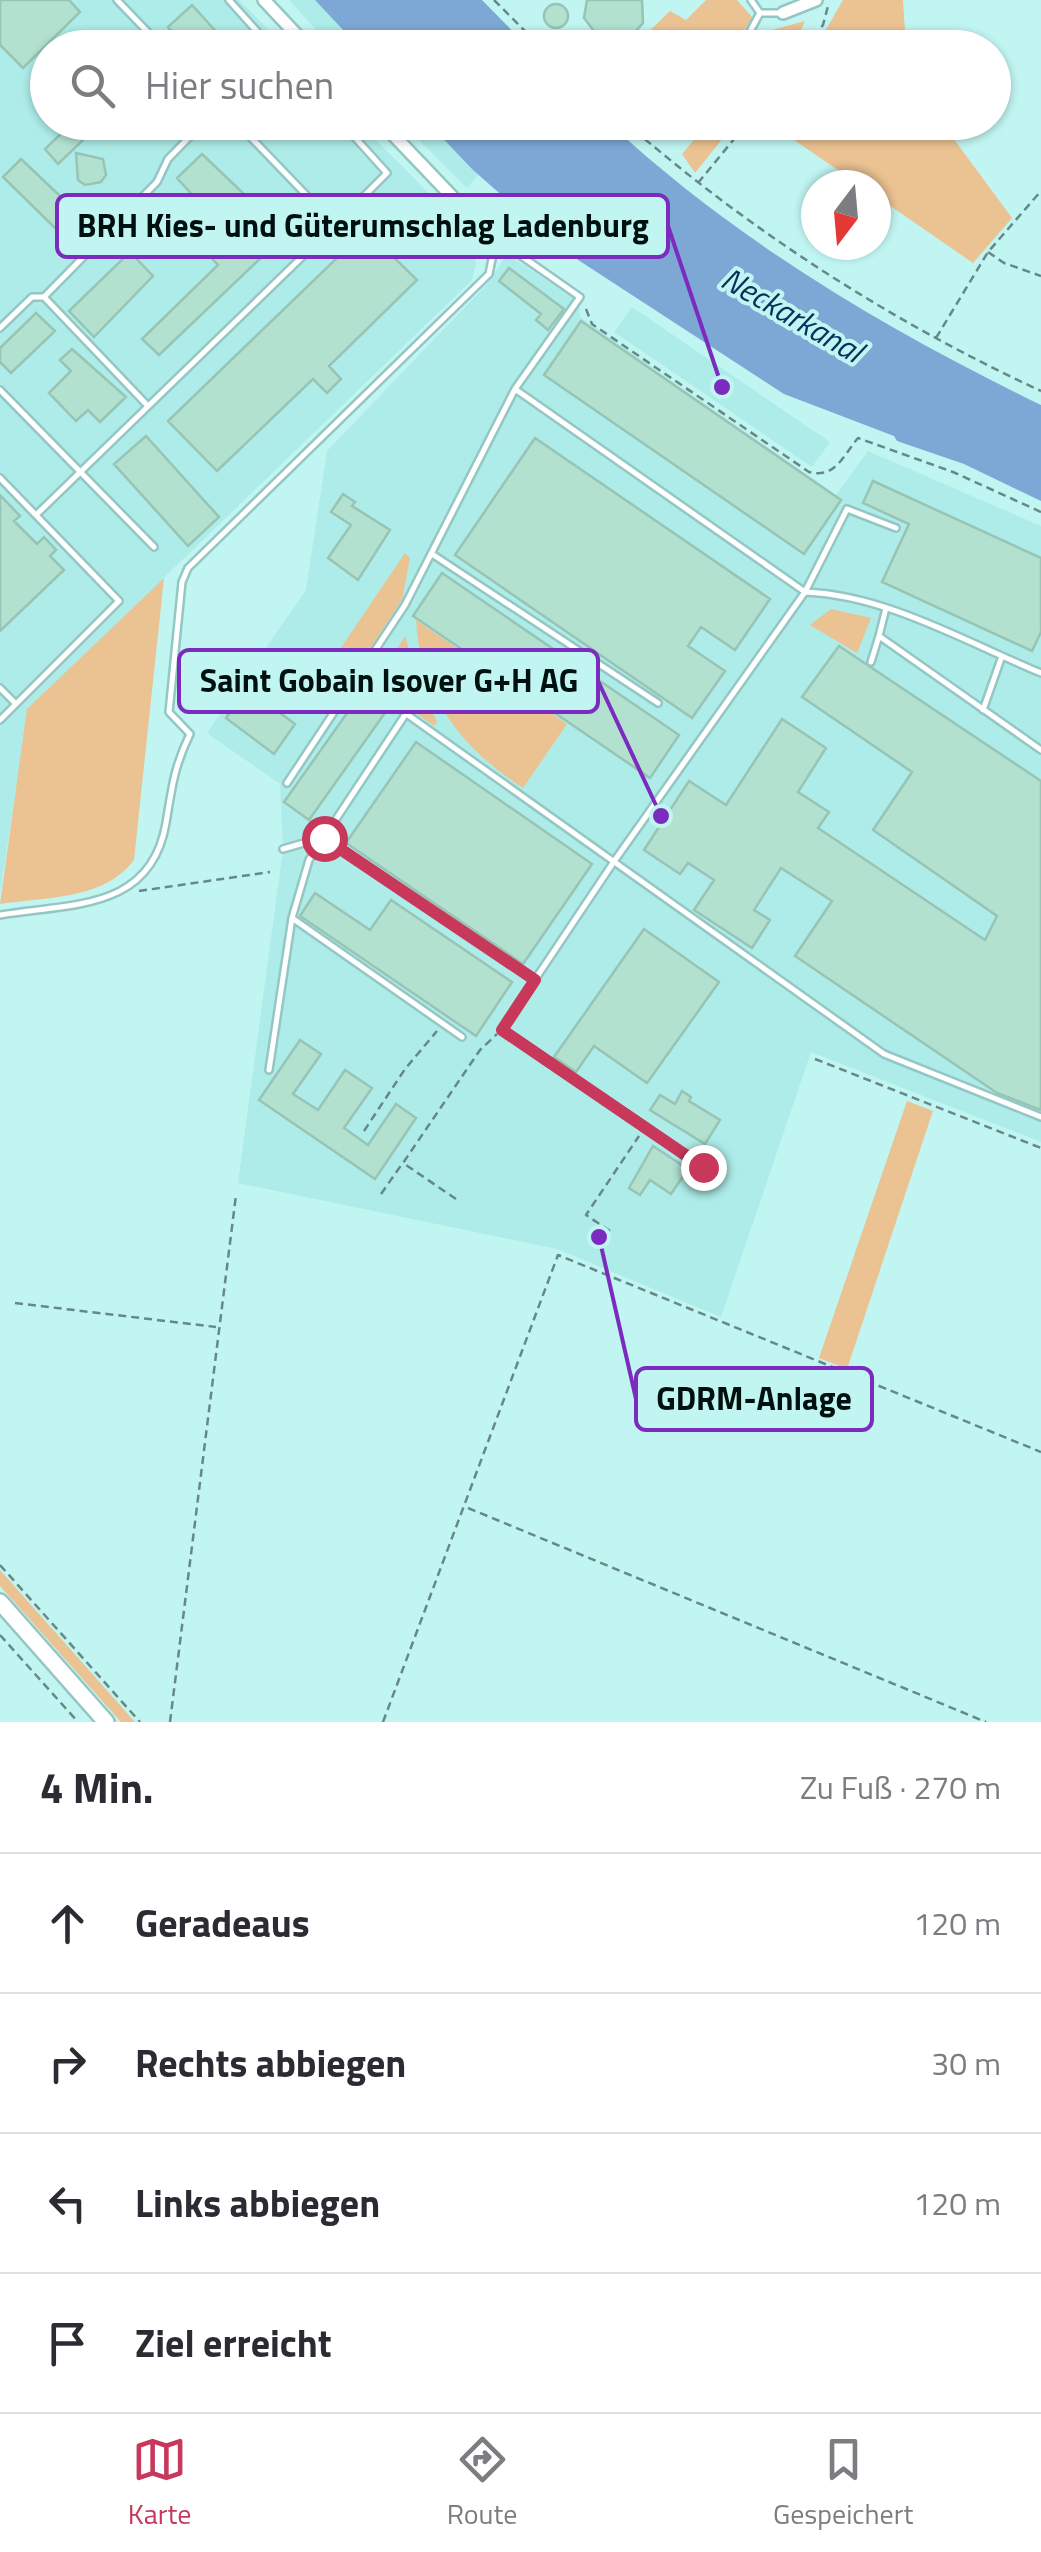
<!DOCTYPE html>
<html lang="de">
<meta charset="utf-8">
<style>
:root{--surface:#fff;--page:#f7f7f7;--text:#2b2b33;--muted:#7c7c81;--line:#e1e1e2;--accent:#c7385b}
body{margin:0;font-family:"Titillium Web",sans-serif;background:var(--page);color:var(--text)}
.compass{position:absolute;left:801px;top:170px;width:90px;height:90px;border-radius:50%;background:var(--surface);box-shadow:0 2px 8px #0004;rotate:196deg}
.stop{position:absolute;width:30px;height:30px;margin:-22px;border:8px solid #c7385b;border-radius:50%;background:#fff}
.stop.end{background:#c7385b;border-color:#fff;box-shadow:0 2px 10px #0008}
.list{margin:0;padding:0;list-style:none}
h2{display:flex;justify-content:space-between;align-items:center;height:130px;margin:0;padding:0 40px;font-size:42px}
h2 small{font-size:32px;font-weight:400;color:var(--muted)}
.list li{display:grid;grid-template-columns:65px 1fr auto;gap:30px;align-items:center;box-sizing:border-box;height:140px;padding:0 40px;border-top:2px solid var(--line)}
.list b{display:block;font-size:38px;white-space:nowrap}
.list em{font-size:32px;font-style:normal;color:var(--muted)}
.icon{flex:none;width:55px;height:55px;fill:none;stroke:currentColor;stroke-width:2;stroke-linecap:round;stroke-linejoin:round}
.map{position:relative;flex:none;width:1041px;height:1722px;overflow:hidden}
.search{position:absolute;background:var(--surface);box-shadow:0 2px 8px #0004;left:30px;right:30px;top:30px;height:110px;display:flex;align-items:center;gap:25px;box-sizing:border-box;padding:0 35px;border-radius:55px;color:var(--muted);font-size:38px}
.sheet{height:690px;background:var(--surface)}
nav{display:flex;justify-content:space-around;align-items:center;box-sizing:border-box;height:140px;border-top:2px solid var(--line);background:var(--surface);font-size:28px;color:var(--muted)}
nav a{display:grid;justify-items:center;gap:5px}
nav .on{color:var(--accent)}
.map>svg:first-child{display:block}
.built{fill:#adece8}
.green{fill:#ebc292}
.water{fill:#7da7d4}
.building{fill:#b2e1d0;stroke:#97c4b4;stroke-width:2.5}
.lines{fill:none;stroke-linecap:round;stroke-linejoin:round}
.lane-casing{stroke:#94c7c4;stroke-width:10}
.street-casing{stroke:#94c7c4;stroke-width:16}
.secondary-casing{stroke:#94c7c4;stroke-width:20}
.path{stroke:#668987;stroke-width:2.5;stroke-dasharray:8 5;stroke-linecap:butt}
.lane{stroke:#fff;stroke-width:5}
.street{stroke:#fff;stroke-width:11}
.secondary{stroke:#fff;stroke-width:15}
.route{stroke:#c7385b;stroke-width:12}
.labels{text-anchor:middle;stroke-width:8;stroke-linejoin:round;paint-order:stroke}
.water-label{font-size:32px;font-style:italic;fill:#03325d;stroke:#c1f5f2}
.leader{fill:none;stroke:#7b2cbf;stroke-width:4}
.callout-dot{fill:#7b2cbf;stroke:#c1f5f2;stroke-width:4}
.callout{fill:#c1f5f2;stroke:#7b2cbf;stroke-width:4}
.callout-label{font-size:32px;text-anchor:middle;font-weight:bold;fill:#00100f}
</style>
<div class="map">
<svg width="1041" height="1722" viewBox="0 0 1041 1722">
<rect width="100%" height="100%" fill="#c1f5f2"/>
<!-- built -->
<path class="built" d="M 0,0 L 239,0 L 286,47 L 48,48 L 48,122 L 359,123 L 468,233 L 476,263 L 472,280 L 28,709 L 0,894 Z
M 289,0 L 315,0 L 359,47 L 332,47 Z
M 402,123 L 428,123 L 478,175 L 467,188 Z
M 507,254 L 579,302 L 580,317 L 836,495 L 868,451 L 1041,526 L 1041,1142 L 811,1052 L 721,1317 L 557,1249 L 238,1183 L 283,849 L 280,784 L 207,733 L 306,590 L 327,451 L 487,284 Z
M 632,307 L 830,442 L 812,467 L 614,332 Z"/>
<!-- green -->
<path class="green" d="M 706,0 L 737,0 L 753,18 L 731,47 L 633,47 L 670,11 L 686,20 Z
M 843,0 L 903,0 L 906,47 L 816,47 Z
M 805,21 L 794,47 L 759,47 L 772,30 Z
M 708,123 L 735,123 L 695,173 L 682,154 Z
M 769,123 L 942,123 L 1012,218 L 973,263 L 876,196 L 876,185 L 860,185 Z
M 405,553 L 410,558 L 402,600 L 338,697 L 317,683 Z
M 164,578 L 134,860 C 104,900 46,897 0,904 L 27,709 Z
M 831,609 L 871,618 L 857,653 L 810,625 Z
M 416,620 L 567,724 L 523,788 C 461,748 420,695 416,620 Z
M 405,636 L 417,679 L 437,722 L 434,726 L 388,693 L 381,675 Z
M 907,1101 L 933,1111 L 847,1369 L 819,1358 Z
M 0,1570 L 135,1722 L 121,1722 L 0,1586 Z"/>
<!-- water -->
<path class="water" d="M 315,0 L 482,0 L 528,47 L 359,47 Z
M 428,123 L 609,123 C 736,241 885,329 1041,405 L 1041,501 L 964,464 L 897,441 L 894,436 L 784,394 L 569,254 L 473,170 Z"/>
<!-- building -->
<path class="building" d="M 0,0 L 69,0 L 80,12 L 23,68 L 0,45 Z
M 587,0 L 642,0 L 643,23 L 629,39 L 600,39 L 584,18 Z
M544 16a12 12 0 1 1 24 0a12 12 0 1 1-24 0Z
M 192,5 L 231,48 L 194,48 L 179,32 L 175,35 L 168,27 Z
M 73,122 L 102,122 L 58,164 L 45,149 Z
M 76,153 L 103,159 L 106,175 L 101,182 L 85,185 L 78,180 Z
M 202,154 L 286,234 L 159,355 L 142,339 L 218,265 L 190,235 L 195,229 L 182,215 L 197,200 L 177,178 Z
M 21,159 L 76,211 L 57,230 L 3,177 Z
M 366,230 L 417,280 L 329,366 L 341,379 L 327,393 L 313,379 L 217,471 L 168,421 Z
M 130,252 L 153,276 L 94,337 L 69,311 Z
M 509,268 L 564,309 L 548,330 L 536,320 L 541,314 L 499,281 Z
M 36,313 L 55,331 L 11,373 L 0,362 L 0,348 Z
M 581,321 L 841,500 L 804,554 L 544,375 Z
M 72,349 L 126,397 L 100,422 L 88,410 L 76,421 L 49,393 L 71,371 L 60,360 Z
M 146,436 L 219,517 L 188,546 L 114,464 Z
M 535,438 L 770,599 L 735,650 L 701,627 L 688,646 L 725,671 L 692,718 L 455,555 Z
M 873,481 L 1041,558 L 1041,632 L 1032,651 L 882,582 L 909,524 L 863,503 Z
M 343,494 L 355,502 L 352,506 L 390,530 L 358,580 L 328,558 L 351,525 L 331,512 Z
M 0,495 L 20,516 L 14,521 L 37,544 L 44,537 L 56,550 L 50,556 L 64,570 L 0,631 Z
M 442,573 L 679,735 L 650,778 L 413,616 Z
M 839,646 L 1041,781 L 1041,1110 L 997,1093 L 795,956 L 832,901 L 781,868 L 754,910 L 770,920 L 752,948 L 694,910 L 714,880 L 688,863 L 680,874 L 644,850 L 689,781 L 726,805 L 782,719 L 826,748 L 798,792 L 829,812 L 818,828 L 985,940 L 997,916 L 873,830 L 912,772 L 802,697 Z
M 267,657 L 289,672 L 268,704 L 295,724 L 274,754 L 226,718 Z
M 362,692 L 387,710 L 309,820 L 284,802 Z
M 416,742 L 592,864 L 523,964 L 346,843 Z
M 315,893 L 370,930 L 391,900 L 512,982 L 476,1036 L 300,916 Z
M 644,929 L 719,982 L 647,1083 L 594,1046 L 576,1072 L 554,1057 Z
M 300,1040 L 321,1054 L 293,1094 L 318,1110 L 345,1070 L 372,1088 L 344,1128 L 368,1145 L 396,1104 L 416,1118 L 375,1179 L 259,1100 Z
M 682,1091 L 691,1097 L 689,1101 L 720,1120 L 705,1144 L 650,1110 L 660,1095 L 675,1104 Z
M 653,1146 L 688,1169 L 671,1194 L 650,1180 L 640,1195 L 629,1188 Z"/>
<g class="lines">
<!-- lane casing -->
<g class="lane-casing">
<path id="lane" d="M 117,0 L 163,48
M 229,0 L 272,48
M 751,0 L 760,13 L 780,13
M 741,48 L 760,13
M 236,122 L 335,225 L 387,173 L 341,122
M 0,328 L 32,297 L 44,297
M 515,389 L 805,592 C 886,595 966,642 1041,673
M 0,390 L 154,547
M 147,405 L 44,297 L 157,182 L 168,159 L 204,122
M 0,478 L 119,601 L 0,720
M 36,515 L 335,225
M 432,554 L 658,703
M 886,608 L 879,636 L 1041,750
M 871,662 L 879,636
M 356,678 L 884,1054 L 1041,1117
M 0,688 L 16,704
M 983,710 L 1002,656
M 407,712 L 309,860 L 292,918 L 462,1037
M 287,783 L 405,605 L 515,389 L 580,297 L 484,230
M 324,838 L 535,980
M 283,849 L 321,838
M 0,915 C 72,903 151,911 166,823 C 172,787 174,767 190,734 L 169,712 L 182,582 L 188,568 L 489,274 L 493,254 L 484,231
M 269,1070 L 292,918
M 703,1167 L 502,1029 L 615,860 L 805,592 L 847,509 L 896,528"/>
</g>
<!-- street casing -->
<g class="street-casing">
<path id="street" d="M 264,0 L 309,48
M 783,13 L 816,0
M 381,122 L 483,229"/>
</g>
<!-- secondary casing -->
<g class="secondary-casing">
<path id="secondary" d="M 0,1602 L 106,1722"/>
</g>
<!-- path -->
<path class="path" d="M 494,0 L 542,48
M 806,48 L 823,25 L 828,6
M 625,122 C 750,231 890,321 1041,391
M 698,183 L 748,122
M 988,252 L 1004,263 L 1041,276
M 586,309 L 592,324 L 809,472 C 835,479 843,456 858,438 L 953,472 L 1041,512
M 936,338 L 988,252 L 1041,191
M 139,891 L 270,872
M 815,1059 L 1041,1148
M 364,1131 L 405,1069 L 437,1031
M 381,1194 L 402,1164
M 456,1199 L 403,1163 L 480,1050 L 497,1034
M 610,1231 L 586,1215 L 639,1136
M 15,1303 L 216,1327
M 468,1508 L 986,1722
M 0,1565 L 140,1722
M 0,1635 L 78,1722
M 170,1722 L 236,1195
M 383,1722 L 558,1255 L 1041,1452"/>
<!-- lane -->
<use href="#lane" class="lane"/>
<!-- street -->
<use href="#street" class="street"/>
<!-- secondary -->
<use href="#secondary" class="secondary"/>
</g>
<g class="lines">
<!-- route -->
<path class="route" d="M 324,838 L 535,980 L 502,1030 L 703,1167"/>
</g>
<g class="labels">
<!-- water labels -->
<g class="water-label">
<text transform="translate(792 315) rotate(30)" y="11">Neckarkanal</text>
</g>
</g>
<!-- callouts -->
<path class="leader" d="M722 387L668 226M661 816L598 681M599 1237L636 1399"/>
<g class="callout-dot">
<circle cx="722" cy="387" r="10"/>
<circle cx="661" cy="816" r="10"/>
<circle cx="599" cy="1237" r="10"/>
</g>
<g class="callout">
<rect x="57" y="195" width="611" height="62" rx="10"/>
<rect x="179" y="650" width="419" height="62" rx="10"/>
<rect x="636" y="1368" width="236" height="62" rx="10"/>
</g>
<g class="callout-label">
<text x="363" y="237">BRH Kies- und Güterumschlag Ladenburg</text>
<text x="389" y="692">Saint Gobain Isover G+H AG</text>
<text x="754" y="1410">GDRM-Anlage</text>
</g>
</svg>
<svg class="compass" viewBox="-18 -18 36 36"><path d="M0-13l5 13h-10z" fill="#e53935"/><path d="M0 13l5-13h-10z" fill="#7c7c81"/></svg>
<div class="stop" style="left:324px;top:838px"></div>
<div class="stop end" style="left:703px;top:1167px"></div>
<div class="search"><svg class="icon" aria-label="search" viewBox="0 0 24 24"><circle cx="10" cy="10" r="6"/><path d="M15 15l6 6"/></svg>Hier suchen</div>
</div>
<section class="sheet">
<h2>4 Min.<small>Zu Fuß · 270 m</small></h2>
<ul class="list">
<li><svg class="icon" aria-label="ahead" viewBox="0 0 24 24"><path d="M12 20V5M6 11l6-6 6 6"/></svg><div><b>Geradeaus</b></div><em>120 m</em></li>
<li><svg class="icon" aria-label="right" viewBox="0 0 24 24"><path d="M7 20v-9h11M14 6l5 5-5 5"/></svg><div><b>Rechts abbiegen</b></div><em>30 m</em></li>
<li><svg class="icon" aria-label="left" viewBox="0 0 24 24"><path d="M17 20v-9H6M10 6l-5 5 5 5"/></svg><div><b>Links abbiegen</b></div><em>120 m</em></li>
<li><svg class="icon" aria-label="arrive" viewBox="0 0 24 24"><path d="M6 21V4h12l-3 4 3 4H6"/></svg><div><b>Ziel erreicht</b></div></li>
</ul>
</section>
<nav>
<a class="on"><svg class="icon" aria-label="map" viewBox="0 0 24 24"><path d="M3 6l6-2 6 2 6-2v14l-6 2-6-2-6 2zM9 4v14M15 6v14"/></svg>Karte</a>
<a><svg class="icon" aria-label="directions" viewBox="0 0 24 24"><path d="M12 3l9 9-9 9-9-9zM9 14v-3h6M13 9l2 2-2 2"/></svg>Route</a>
<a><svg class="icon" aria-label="saved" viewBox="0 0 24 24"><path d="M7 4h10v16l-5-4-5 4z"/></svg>Gespeichert</a>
</nav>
